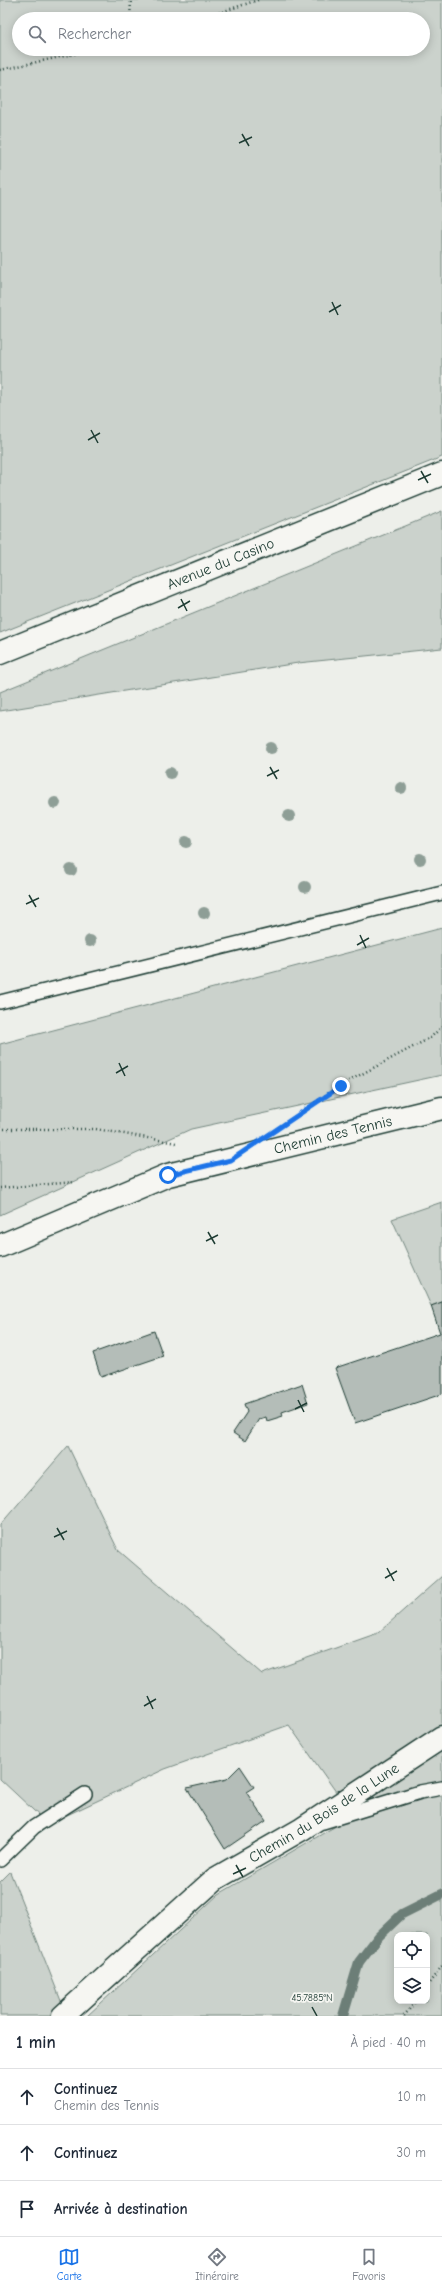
<!DOCTYPE html>
<html lang="fr">
<meta charset="utf-8">
<style>
:root{--surface:#fff;--page:#f2f2f3;--text:#1f2937;--muted:#747a83;--line:#e0e1e3;--accent:#1a73e8}
body{margin:0;font-family:"Comic Neue",sans-serif;background:var(--page);color:var(--text)}
.controls{position:absolute;right:12px;bottom:12px;display:grid;overflow:hidden;border-radius:8px;box-shadow:0 2px 10px #0003}
.controls button{width:36px;height:36px;display:grid;place-items:center;padding:0;border:0;border-bottom:1px solid var(--line);background:var(--surface);color:var(--text);font:20px sans-serif}
.stop{position:absolute;width:12px;height:12px;margin:-9px;border:3px solid #1a73e8;border-radius:50%;background:#fff}
.stop.end{background:#1a73e8;border-color:#fff;box-shadow:0 1px 4px #0008}
.list{margin:0;padding:0;list-style:none}
h2{display:flex;justify-content:space-between;align-items:center;height:52px;margin:0;padding:0 16px;font-size:17px}
h2 small{font-size:13px;font-weight:400;color:var(--muted)}
.list li{display:grid;grid-template-columns:26px 1fr auto;gap:12px;align-items:center;box-sizing:border-box;height:56px;padding:0 16px;border-top:1px solid var(--line)}
.list b{display:block;font-size:15px;white-space:nowrap}
.list p{margin:0;font-size:13px;white-space:nowrap;color:var(--muted)}
.list em{font-size:13px;font-style:normal;color:var(--muted)}
.icon{flex:none;width:22px;height:22px;fill:none;stroke:currentColor;stroke-width:2;stroke-linecap:round;stroke-linejoin:round}
.map{position:relative;flex:none;width:442px;height:2016px;overflow:hidden}
.search{position:absolute;background:var(--surface);box-shadow:0 2px 10px #0003;left:12px;right:12px;top:12px;height:44px;display:flex;align-items:center;gap:10px;box-sizing:border-box;padding:0 14px;border-radius:22px;color:var(--muted);font-size:15px}
.sheet{height:220px;background:var(--surface)}
nav{display:flex;justify-content:space-around;align-items:center;box-sizing:border-box;height:56px;border-top:1px solid var(--line);background:var(--surface);font-size:11px;color:var(--muted)}
nav a{display:grid;justify-items:center;gap:2px}
nav .on{color:var(--accent)}
.map>svg:first-child{display:block}
.green{fill:#cbd2cc;stroke:#758880;fill-rule:evenodd}
.lines{fill:none;stroke-linecap:round;stroke-linejoin:round}
.stream{stroke:#6c7e77;stroke-width:10}
.building{fill:#b4bdb8;stroke:#1f3d34}
.lane-casing{stroke:#1f3d34;stroke-width:16}
.street-casing{stroke:#1f3d34;stroke-width:25}
.secondary-casing{stroke:#1f3d34;stroke-width:25}
.path{stroke:#1f3d34;stroke-width:2.5;stroke-dasharray:1 3;stroke-linecap:butt}
.lane{stroke:#f6f6f2;stroke-width:13}
.street{stroke:#f6f6f2;stroke-width:22}
.secondary{stroke:#f6f6f2;stroke-width:22}
.tree{fill:#8e9e96}
.route{stroke:#1a73e8;stroke-width:5}
.ticks{fill:none;stroke:#1f3d34;stroke-width:1.5}
.labels{text-anchor:middle;stroke-width:3.5;stroke-linejoin:round;paint-order:stroke}
.street-label{font-size:15px;fill:#1f3d34;stroke:#f6f6f2}
.ticks-label{font-size:10px;text-anchor:middle;fill:#1f3d34;stroke:#f6f6f2;stroke-width:3.5;stroke-linejoin:round;paint-order:stroke}
</style>
<div class="map">
<svg width="442" height="2016" viewBox="0 0 442 2016">
<rect width="100%" height="100%" fill="#edefea"/>
<filter id="ink" filterUnits="userSpaceOnUse"><feTurbulence type="fractalNoise" baseFrequency=".025" numOctaves="2"/><feDisplacementMap in="SourceGraphic" scale="8" xChannelSelector="R" yChannelSelector="G"/><feConvolveMatrix kernelMatrix="1 2 1 2 8 2 1 2 1" color-interpolation-filters="sRGB"/></filter>
<g filter="url(#ink)">
<!-- green -->
<path class="green" d="M 0,0 L 442,0 L 442,457 L 0,633 ZM 19,19 L 423,19 L 423,49 L 19,49 Z
M 442,511 L 442,648 L 298,663 L 0,711 L 0,692 Z
M 442,928 L 442,1075 L 191,1129 L 0,1215 L 0,1044 Z
M 442,1202 L 442,1302 L 431,1306 L 392,1219 Z
M 68,1446 L 118,1550 L 262,1674 L 378,1633 L 442,1576 L 442,2016 L 87,2016 L 219,1894 L 353,1816 L 289,1725 L 165,1769 L 48,1824 L 0,1779 L 0,1525 ZM 397,1935 L 427,1935 L 427,2001 L 397,2001 Z
M 10,1872 L 67,2016 L 0,2016 L 0,1882 Z"/>
<g class="lines">
<!-- stream -->
<path class="stream" d="M 343,2016 L 359,1962 L 379,1936 L 402,1914 L 442,1894"/>
</g>
<!-- building -->
<path class="building" d="M 442,1302 L 442,1394 L 355,1423 L 335,1368 L 440,1333 L 431,1306 Z
M 154,1331 L 163,1356 L 101,1377 L 93,1353 Z
M 302,1384 L 308,1403 L 282,1412 L 283,1416 L 267,1421 L 266,1417 L 259,1419 L 245,1441 L 233,1433 L 247,1412 L 244,1404 Z
M 240,1766 L 254,1787 L 246,1792 L 266,1821 L 225,1849 L 187,1788 L 227,1779 Z"/>
<g class="lines">
<!-- lane casing -->
<g class="lane-casing">
<path id="lane" d="M 0,1002 L 442,893
M 323,1822 L 420,1792 L 442,1788
M 0,1860 L 34,1827 L 85,1794"/>
</g>
<!-- street casing -->
<g class="street-casing">
<g id="street">
<path id="s1" d="M 0,1246 L 168,1175 L 442,1108"/>
<path id="s2" d="M 63,2016 L 215,1879 L 302,1829 L 442,1737"/>
</g>
</g>
<!-- secondary casing -->
<g class="secondary-casing">
<g id="secondary">
<path id="s3" d="M 0,653 L 442,474"/>
</g>
</g>
<!-- path -->
<path class="path" d="M 130,19 L 131,0
M 200,19 L 258,0
M 0,70 L 97,49
M 302,1112 L 341,1085 L 430,1038 L 442,1027
M 0,1129 L 96,1129 L 176,1143
M 0,1188 L 75,1182
M 427,1986 L 442,1966
M 404,2016 L 416,2001"/>
<!-- lane -->
<use href="#lane" class="lane"/>
<!-- street -->
<use href="#street" class="street"/>
<!-- secondary -->
<use href="#secondary" class="secondary"/>
</g>
<!-- trees -->
<g class="tree">
<circle cx="271" cy="748" r="6"/>
<circle cx="170" cy="773" r="6"/>
<circle cx="401" cy="788" r="6"/>
<circle cx="55" cy="803" r="6"/>
<circle cx="289" cy="816" r="6"/>
<circle cx="186" cy="842" r="6"/>
<circle cx="420" cy="859" r="6"/>
<circle cx="71" cy="870" r="6"/>
<circle cx="305" cy="887" r="6"/>
<circle cx="204" cy="913" r="6"/>
<circle cx="90" cy="941" r="6"/>
</g>
</g>
<g class="lines" filter="url(#ink)">
<!-- route -->
<path class="route" d="M 168,1175 L 231,1160 L 341,1086"/>
</g>
<!-- ticks -->
<path class="ticks" d="M 242,134 L 249,146M 239,143 L 252,137M 332,302 L 338,315M 329,312 L 341,305M 91,430 L 98,443M 88,440 L 100,433M 421,471 L 428,483M 418,480 L 431,474M 181,599 L 187,611M 178,608 L 190,601M 270,767 L 277,779M 267,776 L 279,770M 29,895 L 36,907M 26,904 L 39,898M 360,935 L 366,948M 357,945 L 369,938M 119,1063 L 125,1076M 116,1073 L 128,1066M 208,1232 L 215,1244M 206,1241 L 218,1235M 298,1400 L 304,1412M 295,1409 L 307,1403M 57,1528 L 64,1540M 54,1537 L 67,1531M 387,1568 L 394,1581M 385,1578 L 397,1571M 147,1696 L 153,1709M 144,1706 L 156,1699M 236,1865 L 243,1877M 233,1874 L 246,1868M 312,2007 L 317,2016"/>
<g class="labels">
<!-- street labels -->
<g class="street-label">
<text dy="5" stroke="none"><textPath href="#s3" startOffset="238">Avenue du Casino</textPath></text>
<text dy="5" stroke="none"><textPath href="#s1" startOffset="352">Chemin des Tennis</textPath></text>
<text dy="5" stroke="none"><textPath href="#s2" startOffset="332">Chemin du Bois de la Lune</textPath></text>
</g>
</g>
<g class="ticks-label">
<text x="312" y="2001">45.7885°N</text>
</g>
</svg>
<div class="controls">
<button><svg class="icon" aria-label="locate" viewBox="0 0 24 24"><circle cx="12" cy="12" r="6"/><path d="M12 2v4M12 18v4M2 12h4M18 12h4"/></svg></button>
<button><svg class="icon" aria-label="layers" viewBox="0 0 24 24"><path d="M12 4l9 5-9 5-9-5zM3 14l9 5 9-5"/></svg></button>
</div>
<div class="stop" style="left:168px;top:1175px"></div>
<div class="stop end" style="left:341px;top:1086px"></div>
<div class="search"><svg class="icon" aria-label="search" viewBox="0 0 24 24"><circle cx="10" cy="10" r="6"/><path d="M15 15l6 6"/></svg>Rechercher</div>
</div>
<section class="sheet">
<h2>1 min<small>À pied · 40 m</small></h2>
<ul class="list">
<li><svg class="icon" aria-label="ahead" viewBox="0 0 24 24"><path d="M12 20V5M6 11l6-6 6 6"/></svg><div><b>Continuez</b><p>Chemin des Tennis</p></div><em>10 m</em></li>
<li><svg class="icon" aria-label="ahead" viewBox="0 0 24 24"><path d="M12 20V5M6 11l6-6 6 6"/></svg><div><b>Continuez</b></div><em>30 m</em></li>
<li><svg class="icon" aria-label="arrive" viewBox="0 0 24 24"><path d="M6 21V4h12l-3 4 3 4H6"/></svg><div><b>Arrivée à destination</b></div></li>
</ul>
</section>
<nav>
<a class="on"><svg class="icon" aria-label="map" viewBox="0 0 24 24"><path d="M3 6l6-2 6 2 6-2v14l-6 2-6-2-6 2zM9 4v14M15 6v14"/></svg>Carte</a>
<a><svg class="icon" aria-label="directions" viewBox="0 0 24 24"><path d="M12 3l9 9-9 9-9-9zM9 14v-3h6M13 9l2 2-2 2"/></svg>Itinéraire</a>
<a><svg class="icon" aria-label="saved" viewBox="0 0 24 24"><path d="M7 4h10v16l-5-4-5 4z"/></svg>Favoris</a>
</nav>
